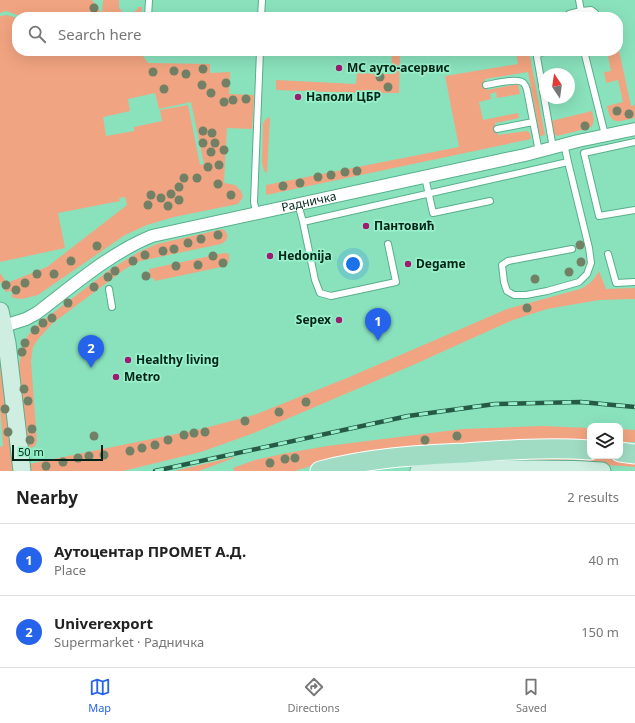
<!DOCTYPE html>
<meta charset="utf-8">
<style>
:root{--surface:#fff;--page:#f2f2f2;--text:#222;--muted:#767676;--line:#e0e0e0;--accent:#2563eb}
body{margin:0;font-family:"Noto Sans",sans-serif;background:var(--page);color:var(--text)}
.controls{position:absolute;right:12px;bottom:12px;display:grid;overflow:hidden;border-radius:8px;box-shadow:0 4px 16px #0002}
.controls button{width:36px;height:36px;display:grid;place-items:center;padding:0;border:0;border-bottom:1px solid var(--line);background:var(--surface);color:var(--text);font:20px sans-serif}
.compass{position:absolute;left:539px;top:68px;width:36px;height:36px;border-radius:50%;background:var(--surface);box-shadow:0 4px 16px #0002;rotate:347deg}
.scale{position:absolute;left:12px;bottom:10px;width:91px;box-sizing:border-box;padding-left:4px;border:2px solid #002417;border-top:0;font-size:11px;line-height:14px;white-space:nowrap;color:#002417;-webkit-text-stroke:3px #97f0ca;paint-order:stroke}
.you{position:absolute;left:353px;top:264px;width:14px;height:14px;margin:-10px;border:3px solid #fff;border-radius:50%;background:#1a73e8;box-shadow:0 0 0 6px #1a73e833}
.badge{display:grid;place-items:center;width:26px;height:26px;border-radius:50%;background:var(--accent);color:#fff;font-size:13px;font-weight:700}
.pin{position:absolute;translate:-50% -33px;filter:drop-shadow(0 1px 2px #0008)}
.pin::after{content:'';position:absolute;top:21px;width:14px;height:12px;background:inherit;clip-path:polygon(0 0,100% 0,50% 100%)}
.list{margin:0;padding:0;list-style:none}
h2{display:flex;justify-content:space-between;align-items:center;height:52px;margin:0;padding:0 16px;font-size:17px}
h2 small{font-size:13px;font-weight:400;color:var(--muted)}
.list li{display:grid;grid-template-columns:26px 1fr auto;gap:12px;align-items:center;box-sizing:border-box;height:72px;padding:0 16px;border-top:1px solid var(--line)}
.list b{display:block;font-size:15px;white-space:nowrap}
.list p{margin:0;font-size:13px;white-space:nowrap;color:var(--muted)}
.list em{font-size:13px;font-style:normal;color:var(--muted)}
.icon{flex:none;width:22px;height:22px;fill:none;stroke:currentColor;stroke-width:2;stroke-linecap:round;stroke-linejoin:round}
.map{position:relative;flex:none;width:635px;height:471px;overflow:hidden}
.search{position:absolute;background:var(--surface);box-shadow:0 4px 16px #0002;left:12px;right:12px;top:12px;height:44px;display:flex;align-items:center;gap:10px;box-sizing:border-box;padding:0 14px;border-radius:16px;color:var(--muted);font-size:15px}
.sheet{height:196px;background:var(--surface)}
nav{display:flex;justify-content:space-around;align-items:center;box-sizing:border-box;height:56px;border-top:1px solid var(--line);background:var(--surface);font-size:11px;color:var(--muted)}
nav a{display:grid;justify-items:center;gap:2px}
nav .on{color:var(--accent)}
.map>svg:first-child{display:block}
.green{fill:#f1a481;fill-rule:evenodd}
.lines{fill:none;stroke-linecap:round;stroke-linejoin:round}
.lane-casing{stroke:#57af8c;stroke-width:8}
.street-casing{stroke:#57af8c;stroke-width:14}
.secondary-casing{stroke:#57af8c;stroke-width:19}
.primary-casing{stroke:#fff;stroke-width:21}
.lane{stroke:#fff;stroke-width:6}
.street{stroke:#fff;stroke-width:12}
.secondary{stroke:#cfeee2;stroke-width:17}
.primary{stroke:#a0dcc4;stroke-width:19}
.rail-casing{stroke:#275a46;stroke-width:4.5}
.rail{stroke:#97f0ca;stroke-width:3;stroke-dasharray:9;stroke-linecap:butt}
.tree{fill:#728165}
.poi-dot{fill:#9b1c71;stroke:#97f0ca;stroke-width:1.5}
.labels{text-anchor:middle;stroke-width:3.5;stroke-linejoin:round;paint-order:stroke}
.poi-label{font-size:12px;font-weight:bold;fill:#002417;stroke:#97f0ca;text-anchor:start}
.street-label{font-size:12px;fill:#002417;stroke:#97f0ca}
</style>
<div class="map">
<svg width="635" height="471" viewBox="0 0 635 471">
<rect width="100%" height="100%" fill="#8ae2bd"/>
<!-- green -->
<path class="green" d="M 0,0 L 92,0 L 102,14 L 103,0 L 119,0 L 119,8 L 124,13 L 131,14 L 137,10 L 138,7 L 142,7 L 142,16 L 134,16 L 134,17 L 23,17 L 6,11 L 0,13 Z
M 7,15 L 17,18 L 17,51 L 100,51 L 90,53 L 90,55 L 108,51 L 139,51 L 148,63 L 210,64 L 210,73 L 230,72 L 229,94 L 254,95 L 252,129 L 227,128 L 224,183 L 235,185 L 241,191 L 243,197 L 238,204 L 174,217 L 147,225 L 125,235 L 38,295 L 22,299 L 13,298 L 11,296 L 13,293 L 10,291 L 6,292 L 0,281 L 0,273 L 7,283 L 47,267 L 127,205 L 125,197 L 119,198 L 120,201 L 58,213 L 65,248 L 0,262 L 0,16 ZM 155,93 L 159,109 L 191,102 L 204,164 L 200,165 L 188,105 L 160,110 L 162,121 L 134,127 L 134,131 L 106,136 L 103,117 L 130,111 L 128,99 Z
M 618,46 L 631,106 L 635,105 L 635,118 C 618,121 611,127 607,106 L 623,102 L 618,80 L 606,83 L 604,72 L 611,71 L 607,51 L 618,51 Z
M 392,51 L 400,51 L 399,93 L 358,93 L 276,90 L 276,80 L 356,84 L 357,73 L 391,74 Z
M 516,51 L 517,51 L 518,55 L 527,54 L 530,57 L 545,135 L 540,136 L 528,72 L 485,79 L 487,90 L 518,84 L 520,94 L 497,98 L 496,92 L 490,94 L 491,99 L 479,102 L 483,120 L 518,113 L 519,118 L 495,123 L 498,135 L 527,131 L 530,133 L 531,139 L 266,195 L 266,185 L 459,147 L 445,76 L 518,64 Z
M 592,111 L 594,120 L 592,126 L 589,128 L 557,136 L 553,133 L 551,121 Z
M 270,117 L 267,173 L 264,171 L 262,163 L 263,123 L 266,119 Z
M 223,229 C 230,235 228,240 221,244 L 140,261 L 125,269 L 53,323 L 39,338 L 33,347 L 31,361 L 37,441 L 35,446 L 28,449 L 19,366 L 23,343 L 29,334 L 41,322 L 111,269 L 139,252 L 157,244 Z
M 224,253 L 229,254 C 230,260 229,262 226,266 L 155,281 L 154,278 L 151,279 L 149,269 Z
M 599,271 L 606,289 L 635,288 L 635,299 L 599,300 L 547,309 L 513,320 L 413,365 L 254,433 L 201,452 L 123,471 L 31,471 L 29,464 L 201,429 L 254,415 L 347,378 L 507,309 L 580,289 C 589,285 594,280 599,271 Z
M 0,347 L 16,471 L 0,471 L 0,447 L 3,446 L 0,407 Z
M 542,426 L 590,428 L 590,441 L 314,465 L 295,471 L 234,471 L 233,468 L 255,460 L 282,454 L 327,446 L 463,429 Z
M 620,429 L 635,430 L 635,442 L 620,442 Z
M 234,457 L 234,458 L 199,471 L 174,471 Z
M 584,457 L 635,461 L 635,467 L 575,463 L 460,464 L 496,458 Z"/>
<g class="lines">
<!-- lane casing -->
<g class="lane-casing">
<path id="lane" d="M 581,11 L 591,10 L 595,13 L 596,17
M 148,17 L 149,0
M 261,17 L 262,0
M 567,17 L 569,14 L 581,11 L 579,0
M 550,51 L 539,53 L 537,57 L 553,148
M 584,51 L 605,135
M 486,85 C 493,84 516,78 522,82 C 525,83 526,87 527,90 L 539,152
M 497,129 L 533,122
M 635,142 L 584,153 L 599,216 L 635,210
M 568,162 L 589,248 L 591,263 L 587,274 L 579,282 L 547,291 L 526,295 L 514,295 L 507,291 L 504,282 L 502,265 L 508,261 L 572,249
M 425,177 L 433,213 L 490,201
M 298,204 L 303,222 L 568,162 L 564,144
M 256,212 L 254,202 L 260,51
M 303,222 L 315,280 L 320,293 L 331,296 L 396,282 L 388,244
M 608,254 L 616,283 L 635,282
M 109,289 L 112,307"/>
</g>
<!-- street casing -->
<g class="street-casing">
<g id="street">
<path id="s1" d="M 4,326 L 26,319 L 37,313 C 74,285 110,253 152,236 L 525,155 L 578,141 L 635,129"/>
</g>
</g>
<!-- secondary casing -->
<g class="secondary-casing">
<path id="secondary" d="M 0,311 L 7,343 L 22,471
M 419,471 C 446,466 474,469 501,469 C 535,469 568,468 602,471"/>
</g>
<!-- primary casing -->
<g class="primary-casing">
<path id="primary" d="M 620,452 L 635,454
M 320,471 C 367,458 417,455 465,453 C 506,450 549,447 590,450"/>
</g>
<!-- lane -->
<use href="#lane" class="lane"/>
<!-- street -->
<use href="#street" class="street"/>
<!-- secondary -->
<use href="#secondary" class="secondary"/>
<!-- primary -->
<use href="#primary" class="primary"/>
<!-- rail casing -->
<g class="rail-casing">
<path id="rail" d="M 155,471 L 408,416 L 495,404 L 581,402 L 635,407"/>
</g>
<!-- rail -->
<use href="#rail" class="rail"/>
</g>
<!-- trees -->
<g class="tree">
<circle cx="94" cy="8" r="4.5"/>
<circle cx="203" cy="69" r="4.5"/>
<circle cx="174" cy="71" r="4.5"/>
<circle cx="153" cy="72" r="4.5"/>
<circle cx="186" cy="74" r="4.5"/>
<circle cx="380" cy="77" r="4.5"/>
<circle cx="226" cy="83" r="4.5"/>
<circle cx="202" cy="85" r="4.5"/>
<circle cx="388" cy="87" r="4.5"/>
<circle cx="164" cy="89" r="4.5"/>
<circle cx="211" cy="93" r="4.5"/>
<circle cx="246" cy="99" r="4.5"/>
<circle cx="233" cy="100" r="4.5"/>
<circle cx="224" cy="102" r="4.5"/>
<circle cx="617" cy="111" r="4.5"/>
<circle cx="629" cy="114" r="4.5"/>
<circle cx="585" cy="126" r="4.5"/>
<circle cx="203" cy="131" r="4.5"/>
<circle cx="212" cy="133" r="4.5"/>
<circle cx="203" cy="143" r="4.5"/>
<circle cx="215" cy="143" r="4.5"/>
<circle cx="224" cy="150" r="4.5"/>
<circle cx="211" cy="152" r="4.5"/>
<circle cx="219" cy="165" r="4.5"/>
<circle cx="208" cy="167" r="4.5"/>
<circle cx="357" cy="171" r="4.5"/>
<circle cx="345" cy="172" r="4.5"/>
<circle cx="331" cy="175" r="4.5"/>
<circle cx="318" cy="177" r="4.5"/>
<circle cx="184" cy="178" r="4.5"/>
<circle cx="197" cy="178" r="4.5"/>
<circle cx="300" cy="183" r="4.5"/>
<circle cx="218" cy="184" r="4.5"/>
<circle cx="283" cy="186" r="4.5"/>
<circle cx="179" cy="187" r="4.5"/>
<circle cx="171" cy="194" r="4.5"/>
<circle cx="151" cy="195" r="4.5"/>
<circle cx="231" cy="195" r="4.5"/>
<circle cx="161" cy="198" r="4.5"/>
<circle cx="179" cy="200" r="4.5"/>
<circle cx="148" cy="205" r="4.5"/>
<circle cx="168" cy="206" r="4.5"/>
<circle cx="218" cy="235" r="4.5"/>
<circle cx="201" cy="239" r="4.5"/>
<circle cx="188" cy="243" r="4.5"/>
<circle cx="580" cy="245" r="4.5"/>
<circle cx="97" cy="246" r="4.5"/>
<circle cx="174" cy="249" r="4.5"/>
<circle cx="163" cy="251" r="4.5"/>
<circle cx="145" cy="255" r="4.5"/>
<circle cx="213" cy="256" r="4.5"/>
<circle cx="71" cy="261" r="4.5"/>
<circle cx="133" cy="261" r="4.5"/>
<circle cx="581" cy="262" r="4.5"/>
<circle cx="223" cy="263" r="4.5"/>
<circle cx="198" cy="265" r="4.5"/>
<circle cx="176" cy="266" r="4.5"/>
<circle cx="115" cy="271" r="4.5"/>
<circle cx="569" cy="272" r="4.5"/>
<circle cx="37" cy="274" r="4.5"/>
<circle cx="54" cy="274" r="4.5"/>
<circle cx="146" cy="276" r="4.5"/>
<circle cx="108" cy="277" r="4.5"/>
<circle cx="535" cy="279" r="4.5"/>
<circle cx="25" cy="283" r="4.5"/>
<circle cx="6" cy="285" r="4.5"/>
<circle cx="94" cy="287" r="4.5"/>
<circle cx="16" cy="290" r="4.5"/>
<circle cx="68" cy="303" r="4.5"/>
<circle cx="527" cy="308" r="4.5"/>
<circle cx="52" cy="318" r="4.5"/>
<circle cx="43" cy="323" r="4.5"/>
<circle cx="35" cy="330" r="4.5"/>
<circle cx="25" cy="343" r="4.5"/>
<circle cx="22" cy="352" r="4.5"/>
<circle cx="24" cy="389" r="4.5"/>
<circle cx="28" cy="401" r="4.5"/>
<circle cx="306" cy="402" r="4.5"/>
<circle cx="5" cy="409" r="4.5"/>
<circle cx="279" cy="412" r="4.5"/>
<circle cx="245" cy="421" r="4.5"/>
<circle cx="32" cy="429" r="4.5"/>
<circle cx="8" cy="432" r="4.5"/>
<circle cx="205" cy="432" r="4.5"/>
<circle cx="194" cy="433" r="4.5"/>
<circle cx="184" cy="435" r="4.5"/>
<circle cx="94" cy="436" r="4.5"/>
<circle cx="457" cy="436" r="4.5"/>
<circle cx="30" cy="440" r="4.5"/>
<circle cx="168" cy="440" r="4.5"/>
<circle cx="425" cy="440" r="4.5"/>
<circle cx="155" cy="445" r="4.5"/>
<circle cx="142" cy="448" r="4.5"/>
<circle cx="130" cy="451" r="4.5"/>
<circle cx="104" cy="455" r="4.5"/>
<circle cx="89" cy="456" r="4.5"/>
<circle cx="78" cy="458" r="4.5"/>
<circle cx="295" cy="458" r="4.5"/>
<circle cx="285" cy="459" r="4.5"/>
<circle cx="63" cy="462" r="4.5"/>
<circle cx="270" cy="463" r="4.5"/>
<circle cx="46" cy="466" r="4.5"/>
</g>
<!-- markers -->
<g class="poi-dot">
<circle cx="339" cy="68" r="4"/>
<circle cx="298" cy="97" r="4"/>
<circle cx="366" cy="226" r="4"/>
<circle cx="270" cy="256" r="4"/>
<circle cx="408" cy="264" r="4"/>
<circle cx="339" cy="320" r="4"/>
<circle cx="128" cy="360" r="4"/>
<circle cx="116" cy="377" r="4"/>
</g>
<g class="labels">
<!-- poi labels -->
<g class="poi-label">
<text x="347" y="72">МС ауто-асервис</text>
<text x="306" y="101">Наполи ЦБР</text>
<text x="374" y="230">Пантовић</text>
<text x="278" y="260">Hedonija</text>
<text x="416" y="268">Degame</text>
<text x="331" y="324" text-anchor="end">Sepex</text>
<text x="136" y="364">Healthy living</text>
<text x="124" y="381">Metro</text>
</g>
<!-- street labels -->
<g class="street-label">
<text dy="4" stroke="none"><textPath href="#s1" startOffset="335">Радничка</textPath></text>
</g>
</g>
</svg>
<div class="controls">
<button><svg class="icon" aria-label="layers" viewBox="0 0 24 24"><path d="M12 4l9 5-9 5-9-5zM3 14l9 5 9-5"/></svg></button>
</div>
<svg class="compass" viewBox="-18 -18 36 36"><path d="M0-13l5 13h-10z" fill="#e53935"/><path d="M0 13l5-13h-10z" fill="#767676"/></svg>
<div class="scale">50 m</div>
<div class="you"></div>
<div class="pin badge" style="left:378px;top:341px">1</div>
<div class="pin badge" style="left:91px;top:368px">2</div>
<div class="search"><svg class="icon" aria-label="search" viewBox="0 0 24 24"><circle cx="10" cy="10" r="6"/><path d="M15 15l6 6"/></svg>Search here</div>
</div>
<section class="sheet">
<h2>Nearby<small>2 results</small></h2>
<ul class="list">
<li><span class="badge">1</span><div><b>Аутоцентар ПРОМЕТ А.Д.</b><p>Place</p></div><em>40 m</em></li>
<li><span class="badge">2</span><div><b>Univerexport</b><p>Supermarket · Радничка</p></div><em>150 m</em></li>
</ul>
</section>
<nav>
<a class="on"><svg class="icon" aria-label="map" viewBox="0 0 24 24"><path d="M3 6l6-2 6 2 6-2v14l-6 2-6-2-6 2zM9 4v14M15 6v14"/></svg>Map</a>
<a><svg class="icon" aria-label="directions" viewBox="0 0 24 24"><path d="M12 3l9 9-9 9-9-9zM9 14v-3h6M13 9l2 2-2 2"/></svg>Directions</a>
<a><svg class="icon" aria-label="saved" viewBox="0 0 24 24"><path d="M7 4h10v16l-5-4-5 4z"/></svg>Saved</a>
</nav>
